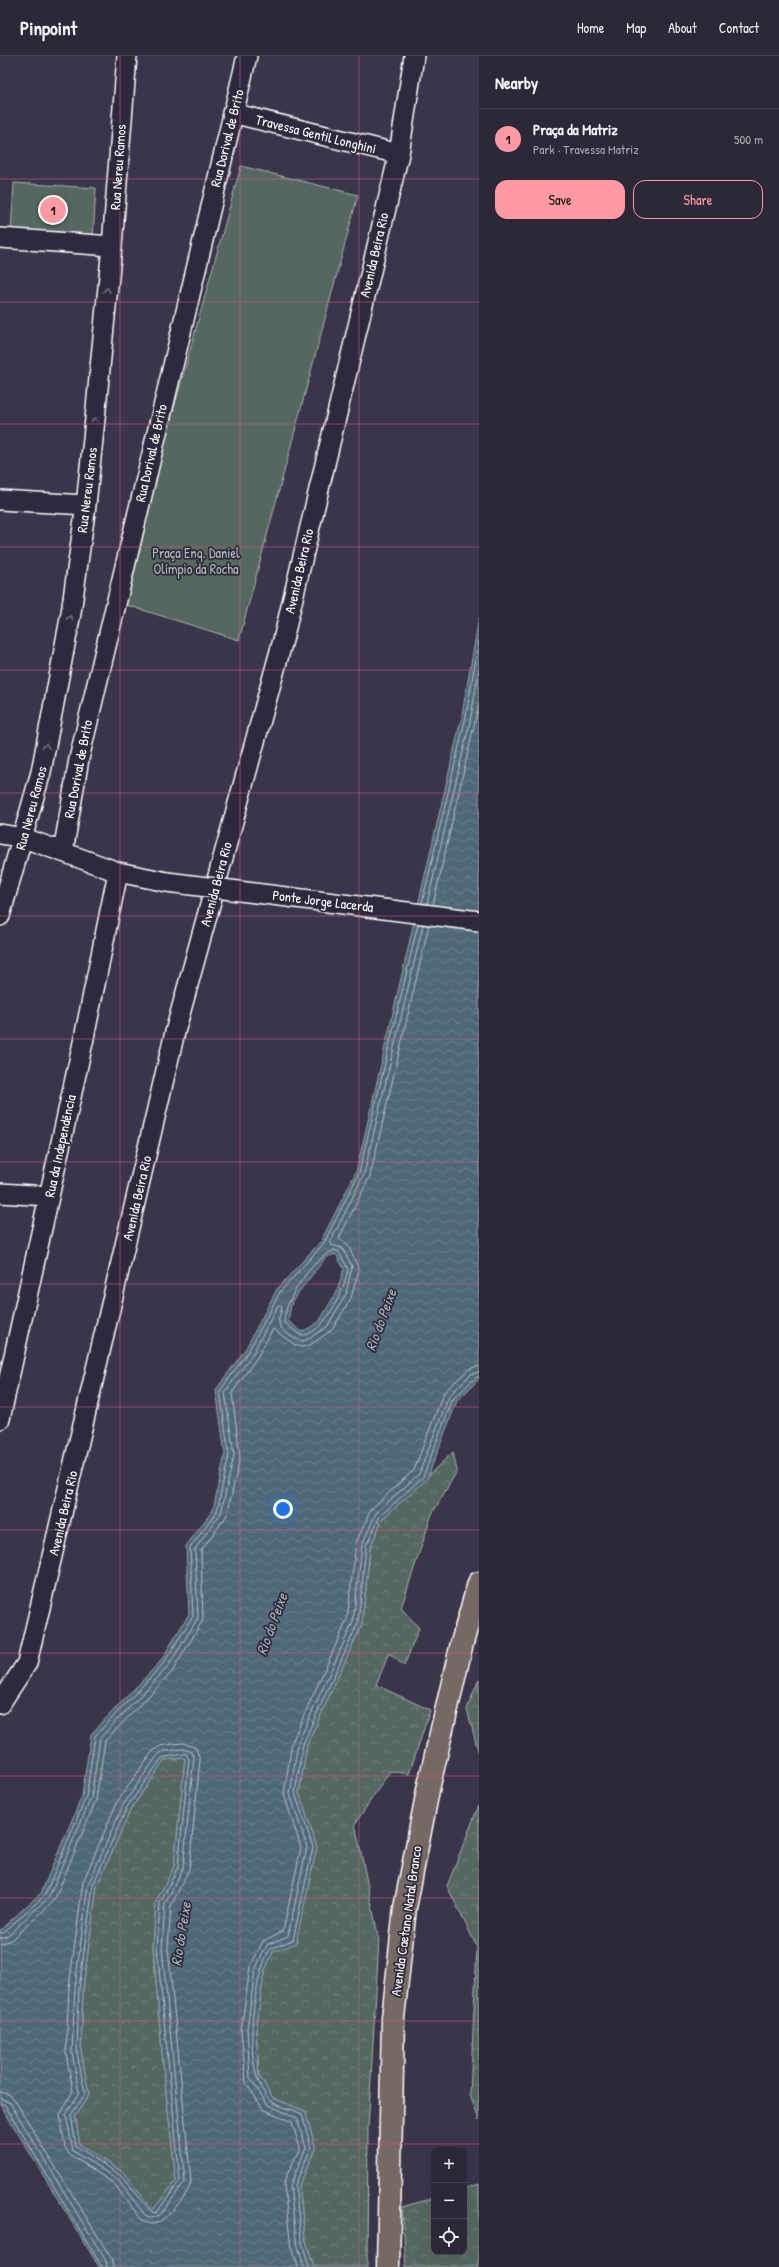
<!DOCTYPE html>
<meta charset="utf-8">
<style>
:root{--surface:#2c2838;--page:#343040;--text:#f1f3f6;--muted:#a6a6ae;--line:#484453;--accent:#ff9aa2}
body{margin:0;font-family:"Patrick Hand",sans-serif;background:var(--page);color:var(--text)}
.controls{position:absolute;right:12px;bottom:12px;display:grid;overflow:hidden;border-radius:8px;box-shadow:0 4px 16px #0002}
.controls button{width:36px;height:36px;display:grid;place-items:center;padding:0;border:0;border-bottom:1px solid var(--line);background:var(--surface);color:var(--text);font:20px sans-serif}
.you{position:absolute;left:283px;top:1453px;width:14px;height:14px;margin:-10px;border:3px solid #fff;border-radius:50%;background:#1a73e8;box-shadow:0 0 0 6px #1a73e833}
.badge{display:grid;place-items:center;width:26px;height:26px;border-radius:50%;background:var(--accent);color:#111;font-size:13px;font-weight:700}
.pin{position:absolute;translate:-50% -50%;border:2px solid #fff;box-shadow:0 1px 4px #0006}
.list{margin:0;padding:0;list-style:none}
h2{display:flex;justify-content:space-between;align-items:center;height:52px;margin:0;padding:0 16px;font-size:17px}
h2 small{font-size:13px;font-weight:400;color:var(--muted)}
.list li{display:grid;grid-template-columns:26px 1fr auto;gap:12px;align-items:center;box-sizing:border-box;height:60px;padding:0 16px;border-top:1px solid var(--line)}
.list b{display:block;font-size:15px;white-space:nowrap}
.list p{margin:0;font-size:13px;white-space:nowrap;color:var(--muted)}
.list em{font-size:13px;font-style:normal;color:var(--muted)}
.actions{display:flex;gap:8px;padding:12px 16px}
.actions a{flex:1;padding:9px 0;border:1px solid var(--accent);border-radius:12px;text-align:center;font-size:14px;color:var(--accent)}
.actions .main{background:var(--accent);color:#111}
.icon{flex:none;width:22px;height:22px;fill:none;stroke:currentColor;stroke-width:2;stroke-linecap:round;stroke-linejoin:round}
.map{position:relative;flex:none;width:479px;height:2211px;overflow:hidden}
header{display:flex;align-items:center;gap:24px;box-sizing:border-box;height:56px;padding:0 20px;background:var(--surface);border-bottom:1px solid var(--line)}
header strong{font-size:19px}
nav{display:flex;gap:22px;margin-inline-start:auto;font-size:14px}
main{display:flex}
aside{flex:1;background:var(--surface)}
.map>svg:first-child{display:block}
.green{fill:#556860;stroke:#aab4b0}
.forest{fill:url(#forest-crowns);stroke:#aab4b0}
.water{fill:url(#water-waves);stroke:#96a4af;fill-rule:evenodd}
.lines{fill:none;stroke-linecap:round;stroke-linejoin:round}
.shore{stroke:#b9c3c9;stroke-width:1}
.minor-casing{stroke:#fff;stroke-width:22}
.major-casing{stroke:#fff;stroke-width:25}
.minor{stroke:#2f2a3d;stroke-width:19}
.major{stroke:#766964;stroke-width:22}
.minor-bridge-casing{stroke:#fff;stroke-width:22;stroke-linecap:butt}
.minor-bridge{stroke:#2f2a3d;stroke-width:19}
.oneway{stroke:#6d6a77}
.grid{fill:none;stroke:#d45d8c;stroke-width:1;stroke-opacity:0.55}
.labels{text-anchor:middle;stroke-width:3.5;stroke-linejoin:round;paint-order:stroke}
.street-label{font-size:14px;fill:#fff;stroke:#2f2a3d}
.park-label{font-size:14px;fill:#b2bbb7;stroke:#2f2a3d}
.water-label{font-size:15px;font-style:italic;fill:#a8b4bc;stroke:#2f2a3d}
</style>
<header>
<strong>Pinpoint</strong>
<nav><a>Home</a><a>Map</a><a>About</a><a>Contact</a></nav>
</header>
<main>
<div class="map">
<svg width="479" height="2211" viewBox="0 0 479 2211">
<defs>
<pattern id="forest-crowns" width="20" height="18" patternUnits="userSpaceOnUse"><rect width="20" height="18" fill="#556860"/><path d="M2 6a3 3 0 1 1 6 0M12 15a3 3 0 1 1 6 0" fill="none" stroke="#6e7f78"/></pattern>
<pattern id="water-waves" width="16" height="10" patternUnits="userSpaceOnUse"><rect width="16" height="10" fill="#506879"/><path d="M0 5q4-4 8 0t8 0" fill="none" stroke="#6a7f8d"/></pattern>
</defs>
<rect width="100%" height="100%" fill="#3b354b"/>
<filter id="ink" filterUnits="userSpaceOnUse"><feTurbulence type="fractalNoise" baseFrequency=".025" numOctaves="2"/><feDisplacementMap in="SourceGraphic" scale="8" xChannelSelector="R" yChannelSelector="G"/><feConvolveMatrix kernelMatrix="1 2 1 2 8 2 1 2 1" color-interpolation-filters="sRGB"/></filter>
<g filter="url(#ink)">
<!-- green -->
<path class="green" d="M 241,110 L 358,139 L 239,584 L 120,547 Z
M 14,127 L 96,132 L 93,182 L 11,176 Z"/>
<!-- forest -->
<path class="forest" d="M 453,1396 L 457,1415 L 432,1458 L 401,1552 L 419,1572 L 404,1610 L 389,1597 L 376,1629 L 430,1654 L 409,1718 L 390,1715 L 355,1768 L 379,1884 L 368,2073 L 367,2211 L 314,2211 L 305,2182 L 299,2129 L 316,2093 L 305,2055 L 273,2042 L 259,2020 L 256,1975 L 264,1917 L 317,1791 L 299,1737 L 307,1689 L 362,1568 L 370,1492 L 383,1462 Z
M 479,1623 L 479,1698 L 467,1653 Z
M 185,1702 L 174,1811 L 156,1846 L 153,1892 L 164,2018 L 176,2125 L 153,2154 L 123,2116 L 80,2089 L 75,2060 L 89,2039 L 81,1996 L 83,1932 L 97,1830 L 131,1753 L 164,1704 Z
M 479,1749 L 479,2064 L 470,2039 L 477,1891 L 447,1830 Z
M 479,2128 L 479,2211 L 406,2211 L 402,2151 L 434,2142 L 434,2196 L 464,2196 L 464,2133 Z"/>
<!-- water -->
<path class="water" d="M 479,562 L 479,1323 L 457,1345 L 427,1423 L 383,1462 L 370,1492 L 362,1568 L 307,1689 L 299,1737 L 317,1791 L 296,1887 L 273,1896 L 264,1917 L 256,1975 L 259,2020 L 273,2042 L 305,2055 L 316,2093 L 299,2129 L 305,2182 L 314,2211 L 99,2211 L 0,2048 L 0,1874 L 41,1837 L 82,1740 L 91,1678 L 160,1606 L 189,1558 L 186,1490 L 213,1454 L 225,1398 L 216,1334 L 246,1292 L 277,1233 L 321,1185 L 356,1116 L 461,664 ZM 336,1198 L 344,1213 L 337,1235 L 319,1266 L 302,1276 L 288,1265 L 292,1245 L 326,1201 ZM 185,1702 L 174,1811 L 156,1846 L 153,1892 L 164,2018 L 176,2125 L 153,2154 L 123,2116 L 80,2089 L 75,2060 L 89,2039 L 81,1996 L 83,1932 L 97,1830 L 131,1753 L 164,1704 Z"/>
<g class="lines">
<!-- shore -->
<path class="shore" d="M 422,847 L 465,665 L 479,585
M 427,848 L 470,666 L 479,614
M 433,849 L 479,648
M 334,1194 L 339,1196 L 348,1213 C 345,1232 324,1281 300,1279 L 284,1266 C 284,1244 313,1202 334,1194 Z
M 183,1687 L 196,1692 L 200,1704 L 189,1813 L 171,1850 L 168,1892 L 191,2126 C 189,2138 164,2168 152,2168 L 141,2163 L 113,2127 L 69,2098 L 65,2092 L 60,2059 L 73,2035 L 66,1997 L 69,1931 L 83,1826 L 117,1746 L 152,1696 L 160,1690 Z
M 183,1693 L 190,1695 L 194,1701 L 183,1812 L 165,1848 L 162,1892 L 185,2126 L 160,2159 L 152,2162 L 145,2159 L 117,2123 L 73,2095 L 66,2059 L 79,2037 L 72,1996 L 75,1931 L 88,1829 L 123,1749 L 157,1700 L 162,1696 Z
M 186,1698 L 189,1703 L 178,1811 L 160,1847 L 157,1892 L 180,2125 L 157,2156 L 153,2157 L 120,2119 L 76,2090 L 71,2059 L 85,2038 L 77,1996 L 79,1932 L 93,1829 L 127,1751 L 162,1702 Z
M 0,1877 L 4,1876 L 45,1839 L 86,1741 L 95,1680 L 163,1608 L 193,1560 L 190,1492 L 217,1455 L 229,1399 L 220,1335 L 249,1294 L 280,1236 L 324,1187 L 359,1117 L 418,868
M 0,1882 L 7,1880 L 49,1841 L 91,1742 L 100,1682 L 167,1612 L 198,1562 L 195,1493 L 221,1457 L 234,1399 L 225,1336 L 253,1297 L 278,1249 L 282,1251 C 281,1256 278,1262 279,1267 C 280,1275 297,1285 304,1285 L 327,1271 L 346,1238 L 352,1210 L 342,1192 L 331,1189 L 330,1187 L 364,1118 L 423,869
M 0,1888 L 11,1884 L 54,1845 L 96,1744 L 105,1685 L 172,1616 L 203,1564 L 201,1495 L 227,1459 L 240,1401 L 232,1337 L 258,1300 L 273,1273 L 295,1289 L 302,1291 L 310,1289 L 332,1274 L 351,1242 L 359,1214 L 349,1191 L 339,1182 L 370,1120 L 429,869
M 0,2036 L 8,2038 L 14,2043 L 111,2202 L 113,2211
M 0,2042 L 10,2047 L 106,2205 L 107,2211
M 0,2047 L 5,2049 L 102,2211
M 298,2211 L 290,2184 L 284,2130 L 285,2123 L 300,2092 L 292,2066 L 263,2053 L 246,2027 L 241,1975 L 250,1911 L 263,1885 L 283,1875 L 301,1792 L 284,1738 L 292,1686 L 347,1564 L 356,1487 L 371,1453 L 414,1414 L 444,1336 L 469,1313 L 479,1310
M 304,2211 L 296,2183 L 290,2130 L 306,2092 L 297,2062 L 267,2048 L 250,2022 L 247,1973 L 255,1914 L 267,1889 L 288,1880 L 307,1791 L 290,1738 L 298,1687 L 353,1566 L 362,1489 L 376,1457 L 419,1418 L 449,1340 L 471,1318 L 479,1316
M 309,2211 L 301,2182 L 295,2129 L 311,2092 L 302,2058 C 293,2053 278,2051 271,2045 C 240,2019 252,1923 270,1893 L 293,1884 L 313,1791 L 295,1737 L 303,1688 L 358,1567 L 366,1490 L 380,1460 L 423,1421 L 453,1343 L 475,1322 L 479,1321"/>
<!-- minor casing -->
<g class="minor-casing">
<path id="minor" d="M 232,57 L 399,98
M 0,182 L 112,190
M 0,444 L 86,449
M 0,778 L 24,782 L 118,816 L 167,826
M 63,796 L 79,703 L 247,0
M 0,860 L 41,716 L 71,557 L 86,449 L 93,383 L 112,190 L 127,0
M 0,1137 L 49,1140
M 0,1363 L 84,982 L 118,816
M 0,1648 L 27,1607 L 175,976 L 283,584 L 399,98 L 414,0"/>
</g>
<!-- major casing -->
<g class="major-casing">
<path id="major" d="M 388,2211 L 393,1962 L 405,1852 L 429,1729 L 462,1587 L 479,1527"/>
</g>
<!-- minor -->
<use href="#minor" class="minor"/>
<!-- major -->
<use href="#major" class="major"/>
<!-- minor-bridge casing -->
<g class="minor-bridge-casing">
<path id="minor-bridge" d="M 167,826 L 479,865"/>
</g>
<!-- minor-bridge -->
<use href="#minor-bridge" class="minor-bridge"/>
</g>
<!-- one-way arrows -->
<defs><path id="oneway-chevron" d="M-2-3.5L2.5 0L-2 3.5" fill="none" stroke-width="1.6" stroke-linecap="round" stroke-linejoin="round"/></defs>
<g class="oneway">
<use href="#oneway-chevron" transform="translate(107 234) rotate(-84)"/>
<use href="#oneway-chevron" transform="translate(95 364) rotate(-84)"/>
<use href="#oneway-chevron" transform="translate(70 562) rotate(-80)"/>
<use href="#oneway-chevron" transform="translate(46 690) rotate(-80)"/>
</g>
</g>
<!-- grid -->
<path class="grid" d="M 120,0 L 120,2211M 240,0 L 240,2211M 359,0 L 359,2211M 0,123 L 479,123M 0,246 L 479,246M 0,368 L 479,368M 0,491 L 479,491M 0,614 L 479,614M 0,737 L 479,737M 0,860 L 479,860M 0,983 L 479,983M 0,1106 L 479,1106M 0,1228 L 479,1228M 0,1351 L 479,1351M 0,1474 L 479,1474M 0,1597 L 479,1597M 0,1720 L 479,1720M 0,1842 L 479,1842M 0,1965 L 479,1965M 0,2088 L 479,2088"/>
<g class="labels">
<!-- street labels -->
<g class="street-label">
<text transform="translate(316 78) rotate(14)" y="5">Travessa Gentil Longhini</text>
<text transform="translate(227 82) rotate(-76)" y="5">Rua Dorival de Brito</text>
<text transform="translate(118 111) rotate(-86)" y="5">Rua Nereu Ramos</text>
<text transform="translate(374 199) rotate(-77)" y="5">Avenida Beira Rio</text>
<text transform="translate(151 397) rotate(-77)" y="5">Rua Dorival de Brito</text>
<text transform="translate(87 434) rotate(-83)" y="5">Rua Nereu Ramos</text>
<text transform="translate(299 515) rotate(-77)" y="5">Avenida Beira Rio</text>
<text transform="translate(78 713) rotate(-79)" y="5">Rua Dorival de Brito</text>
<text transform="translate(31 752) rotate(-75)" y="5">Rua Nereu Ramos</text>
<text transform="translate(216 828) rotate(-75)" y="5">Avenida Beira Rio</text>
<text transform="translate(323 845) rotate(7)" y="5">Ponte Jorge Lacerda</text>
<text transform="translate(60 1090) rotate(-78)" y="5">Rua da Independência</text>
<text transform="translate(137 1142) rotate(-77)" y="5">Avenida Beira Rio</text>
<text transform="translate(63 1457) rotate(-77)" y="5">Avenida Beira Rio</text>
<text transform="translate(406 1865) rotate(-82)" y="5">Avenida Caetano Natal Branco</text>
</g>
<!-- park labels -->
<g class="park-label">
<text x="196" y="502">Praça Eng. Daniel<tspan x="196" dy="16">Olímpio da Rocha</tspan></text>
</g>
<!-- water labels -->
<g class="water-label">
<text transform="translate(381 1264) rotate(-70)" y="5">Rio do Peixe</text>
<text transform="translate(272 1568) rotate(-70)" y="5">Rio do Peixe</text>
<text transform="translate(181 1878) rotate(-81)" y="5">Rio do Peixe</text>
</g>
</g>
</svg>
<div class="controls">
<button>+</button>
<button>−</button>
<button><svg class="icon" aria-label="locate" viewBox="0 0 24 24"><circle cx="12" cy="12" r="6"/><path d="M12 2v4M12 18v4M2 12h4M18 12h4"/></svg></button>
</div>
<div class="you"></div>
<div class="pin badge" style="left:53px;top:154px">1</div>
</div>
<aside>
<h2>Nearby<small></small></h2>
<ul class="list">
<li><span class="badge">1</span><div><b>Praça da Matriz</b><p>Park · Travessa Matriz</p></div><em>500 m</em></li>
</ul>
<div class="actions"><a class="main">Save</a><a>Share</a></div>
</aside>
</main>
